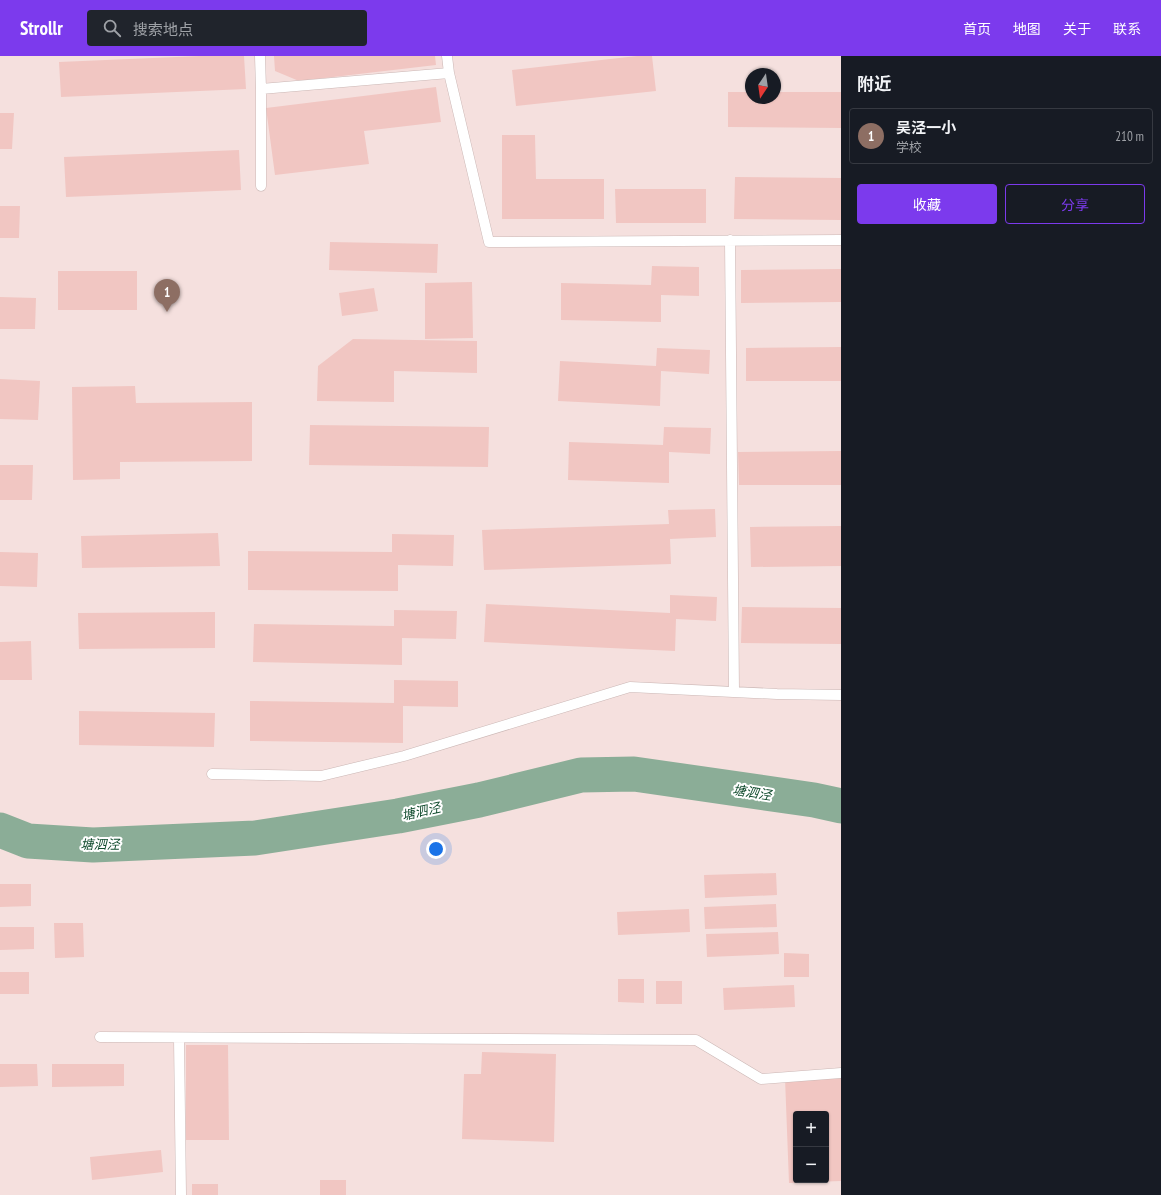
<!DOCTYPE html>
<html lang="zh">
<meta charset="utf-8">
<style>
:root{--surface:#171b24;--page:#20242c;--text:#f1f3f6;--muted:#9ea1a6;--line:#363941;--accent:#7c3aed}
body{margin:0;font-family:"PT Sans Narrow","Noto Sans SC",sans-serif;background:var(--page);color:var(--text)}
.controls{position:absolute;right:12px;bottom:12px;display:grid;overflow:hidden;border-radius:4px;box-shadow:0 1px 3px #0004}
.controls button{width:36px;height:36px;display:grid;place-items:center;padding:0;border:0;border-bottom:1px solid var(--line);background:var(--surface);color:var(--text);font:20px sans-serif}
.compass{position:absolute;left:745px;top:12px;width:36px;height:36px;border-radius:50%;background:var(--surface);box-shadow:0 1px 3px #0004;rotate:193deg}
.you{position:absolute;left:436px;top:793px;width:14px;height:14px;margin:-10px;border:3px solid #fff;border-radius:50%;background:#1a73e8;box-shadow:0 0 0 6px #1a73e833}
.badge{display:grid;place-items:center;width:26px;height:26px;border-radius:50%;background:var(--accent);color:#fff;font-size:13px;font-weight:700}
.pin{position:absolute;translate:-50% -33px;filter:drop-shadow(0 1px 2px #0008)}
.pin::after{content:'';position:absolute;top:21px;width:14px;height:12px;background:inherit;clip-path:polygon(0 0,100% 0,50% 100%)}
.list{margin:0;padding:0;list-style:none}
h2{display:flex;justify-content:space-between;align-items:center;height:52px;margin:0;padding:0 16px;font-size:17px}
h2 small{font-size:13px;font-weight:400;color:var(--muted)}
.list li{display:grid;grid-template-columns:26px 1fr auto;gap:12px;align-items:center;box-sizing:border-box;height:56px;margin:0 8px 8px;padding:0 8px;border:1px solid var(--line);border-radius:4px}
.list b{display:block;font-size:15px;white-space:nowrap}
.list p{margin:0;font-size:13px;white-space:nowrap;color:var(--muted)}
.list em{font-size:13px;font-style:normal;color:var(--muted)}
.actions{display:flex;gap:8px;padding:12px 16px}
.actions a{flex:1;padding:9px 0;border:1px solid var(--accent);border-radius:4px;text-align:center;font-size:14px;color:var(--accent)}
.actions .main{background:var(--accent);color:#fff}
.icon{flex:none;width:22px;height:22px;fill:none;stroke:currentColor;stroke-width:2;stroke-linecap:round;stroke-linejoin:round}
.map{position:relative;flex:none;width:841px;height:1139px;overflow:hidden}
header{display:flex;align-items:center;gap:24px;box-sizing:border-box;height:56px;padding:0 20px;background:var(--accent);color:#fff}
header strong{font-size:19px}
nav{display:flex;gap:22px;margin-inline-start:auto;font-size:14px}
.search{width:280px;height:36px;background:var(--page);display:flex;align-items:center;gap:10px;box-sizing:border-box;padding:0 14px;border-radius:4px;color:var(--muted);font-size:15px}
main{display:flex}
aside{flex:1;background:var(--surface)}
.map>svg:first-child{display:block}
.lines{fill:none;stroke-linecap:round;stroke-linejoin:round}
.river{stroke:#8bad97;stroke-width:35}
.building{fill:#f1c6c2;fill-rule:evenodd}
.service-casing{stroke:#cbb7b5;stroke-width:11}
.service{stroke:#fff;stroke-width:10}
.labels{text-anchor:middle;stroke-width:4;stroke-linejoin:round;paint-order:stroke}
.water-label{font-size:13px;font-style:italic;fill:#114c2e;stroke:#fff}
</style>
<header>
<strong>Strollr</strong>
<div class="search"><svg class="icon" aria-label="search" viewBox="0 0 24 24"><circle cx="10" cy="10" r="6"/><path d="M15 15l6 6"/></svg>搜索地点</div>
<nav><a>首页</a><a>地图</a><a>关于</a><a>联系</a></nav>
</header>
<main>
<div class="map">
<svg width="841" height="1139" viewBox="0 0 841 1139">
<rect width="100%" height="100%" fill="#f5e0de"/>
<g class="lines">
<!-- river -->
<path class="river" d="M 0,774 L 28,785 L 93,789 L 255,782 L 398,760 L 479,744 L 581,719 L 634,718 L 814,744 L 841,750"/>
</g>
<!-- building -->
<path class="building" d="M 200,0 L 244,0 L 246,33 L 61,41 L 59,6 Z
M 274,0 L 435,0 L 436,9 L 299,25 L 275,15 Z
M 637,0 L 652,0 L 656,35 L 516,50 L 512,14 Z
M 436,31 L 441,66 L 364,75 L 369,108 L 275,119 L 266,52 Z
M 728,36 L 751,36 L 751,42 L 775,42 L 775,36 L 841,36 L 841,72 L 728,71 Z
M 0,57 L 14,57 L 12,93 L 0,93 Z
M 502,79 L 535,79 L 536,123 L 604,123 L 604,163 L 502,163 Z
M 239,94 L 241,134 L 66,141 L 64,101 Z
M 735,121 L 841,122 L 841,164 L 734,163 Z
M 615,133 L 706,133 L 706,167 L 616,167 Z
M 0,150 L 20,150 L 19,182 L 0,182 Z
M 330,186 L 438,188 L 437,217 L 329,214 Z
M 652,210 L 699,211 L 699,240 L 661,239 L 661,266 L 561,264 L 561,227 L 651,229 Z
M 841,213 L 841,246 L 741,247 L 741,214 Z
M 58,215 L 137,215 L 137,254 L 58,254 Z
M 472,226 L 473,282 L 425,283 L 425,227 Z
M 374,232 L 378,255 L 342,260 L 339,237 Z
M 0,241 L 36,242 L 35,273 L 0,273 Z
M 353,283 L 477,285 L 477,317 L 394,315 L 394,346 L 317,345 L 318,310 Z
M 841,291 L 841,325 L 746,325 L 746,292 Z
M 657,292 L 710,294 L 709,318 L 661,315 L 660,350 L 558,345 L 560,305 L 656,310 Z
M 0,323 L 40,325 L 38,364 L 0,363 Z
M 135,330 L 136,347 L 252,346 L 252,405 L 120,406 L 120,423 L 73,424 L 72,331 Z
M 310,369 L 489,371 L 488,411 L 309,409 Z
M 664,371 L 711,372 L 710,398 L 669,396 L 669,427 L 568,424 L 569,386 L 663,389 Z
M 841,395 L 841,429 L 739,429 L 738,396 Z
M 0,409 L 33,409 L 32,444 L 0,444 Z
M 715,453 L 716,481 L 670,483 L 671,508 L 484,514 L 482,474 L 669,468 L 668,454 Z
M 841,470 L 841,510 L 751,511 L 750,471 Z
M 218,477 L 220,510 L 82,512 L 81,480 Z
M 392,478 L 454,479 L 453,510 L 398,509 L 398,535 L 248,534 L 248,495 L 392,496 Z
M 0,496 L 38,497 L 37,531 L 0,530 Z
M 670,539 L 717,541 L 716,565 L 676,563 L 675,595 L 484,586 L 486,548 L 670,557 Z
M 742,551 L 841,552 L 841,588 L 741,587 Z
M 394,554 L 457,555 L 456,583 L 402,582 L 402,609 L 253,606 L 254,568 L 394,570 Z
M 215,556 L 215,592 L 79,593 L 78,557 Z
M 31,585 L 32,624 L 0,624 L 0,586 Z
M 394,624 L 458,625 L 458,651 L 403,650 L 403,687 L 250,685 L 250,645 L 394,647 Z
M 79,655 L 215,657 L 214,691 L 79,689 Z
M 776,817 L 777,839 L 705,842 L 704,819 Z
M 0,828 L 31,828 L 31,850 L 0,851 Z
M 776,848 L 777,871 L 705,873 L 704,851 Z
M 689,853 L 690,876 L 618,879 L 617,856 Z
M 54,867 L 83,867 L 84,901 L 55,902 Z
M 0,871 L 34,871 L 34,893 L 0,894 Z
M 778,876 L 779,898 L 707,901 L 706,878 Z
M 784,897 L 809,898 L 809,921 L 784,921 Z
M 0,916 L 29,916 L 29,938 L 0,938 Z
M 618,923 L 644,923 L 644,947 L 618,946 Z
M 656,925 L 682,925 L 682,948 L 656,948 Z
M 794,929 L 795,951 L 724,954 L 723,932 Z
M 186,989 L 228,989 L 229,1084 L 186,1084 Z
M 482,996 L 556,998 L 554,1086 L 462,1083 L 464,1018 L 481,1018 Z
M 0,1008 L 37,1008 L 38,1030 L 0,1031 Z
M 52,1008 L 124,1008 L 124,1030 L 52,1031 Z
M 785,1022 L 841,1022 L 841,1125 L 789,1127 ZM 796,1058 L 826,1058 L 826,1124 L 796,1124 Z
M 161,1094 L 163,1116 L 92,1124 L 90,1101 Z
M 320,1124 L 346,1124 L 346,1139 L 320,1139 Z
M 192,1128 L 218,1128 L 218,1139 L 192,1139 Z"/>
<g class="lines">
<!-- service casing -->
<g class="service-casing">
<path id="service" d="M 260,0 L 261,33 L 449,17 L 489,186 L 841,184
M 447,0 L 449,17
M 261,33 L 261,130
M 730,184 L 734,635
M 212,718 L 321,720 L 404,700 L 630,631 L 777,638 L 841,639
M 100,981 L 696,984 L 761,1023 L 841,1017
M 179,982 L 181,1139"/>
</g>
<!-- service -->
<use href="#service" class="service"/>
</g>
<g class="labels">
<!-- water labels -->
<g class="water-label">
<text transform="translate(752 736) rotate(9)" y="5">塘泗泾</text>
<text transform="translate(421 755) rotate(-13)" y="5">塘泗泾</text>
<text x="100" y="793">塘泗泾</text>
</g>
</g>
</svg>
<div class="controls">
<button>+</button>
<button>−</button>
</div>
<svg class="compass" viewBox="-18 -18 36 36"><path d="M0-13l5 13h-10z" fill="#e53935"/><path d="M0 13l5-13h-10z" fill="#9ea1a6"/></svg>
<div class="you"></div>
<div class="pin badge" style="left:167px;top:256px;background:#8d6e63">1</div>
</div>
<aside>
<h2>附近<small></small></h2>
<ul class="list">
<li><span class="badge" style="background:#8d6e63">1</span><div><b>吴泾一小</b><p>学校</p></div><em>210 m</em></li>
</ul>
<div class="actions"><a class="main">收藏</a><a>分享</a></div>
</aside>
</main>
